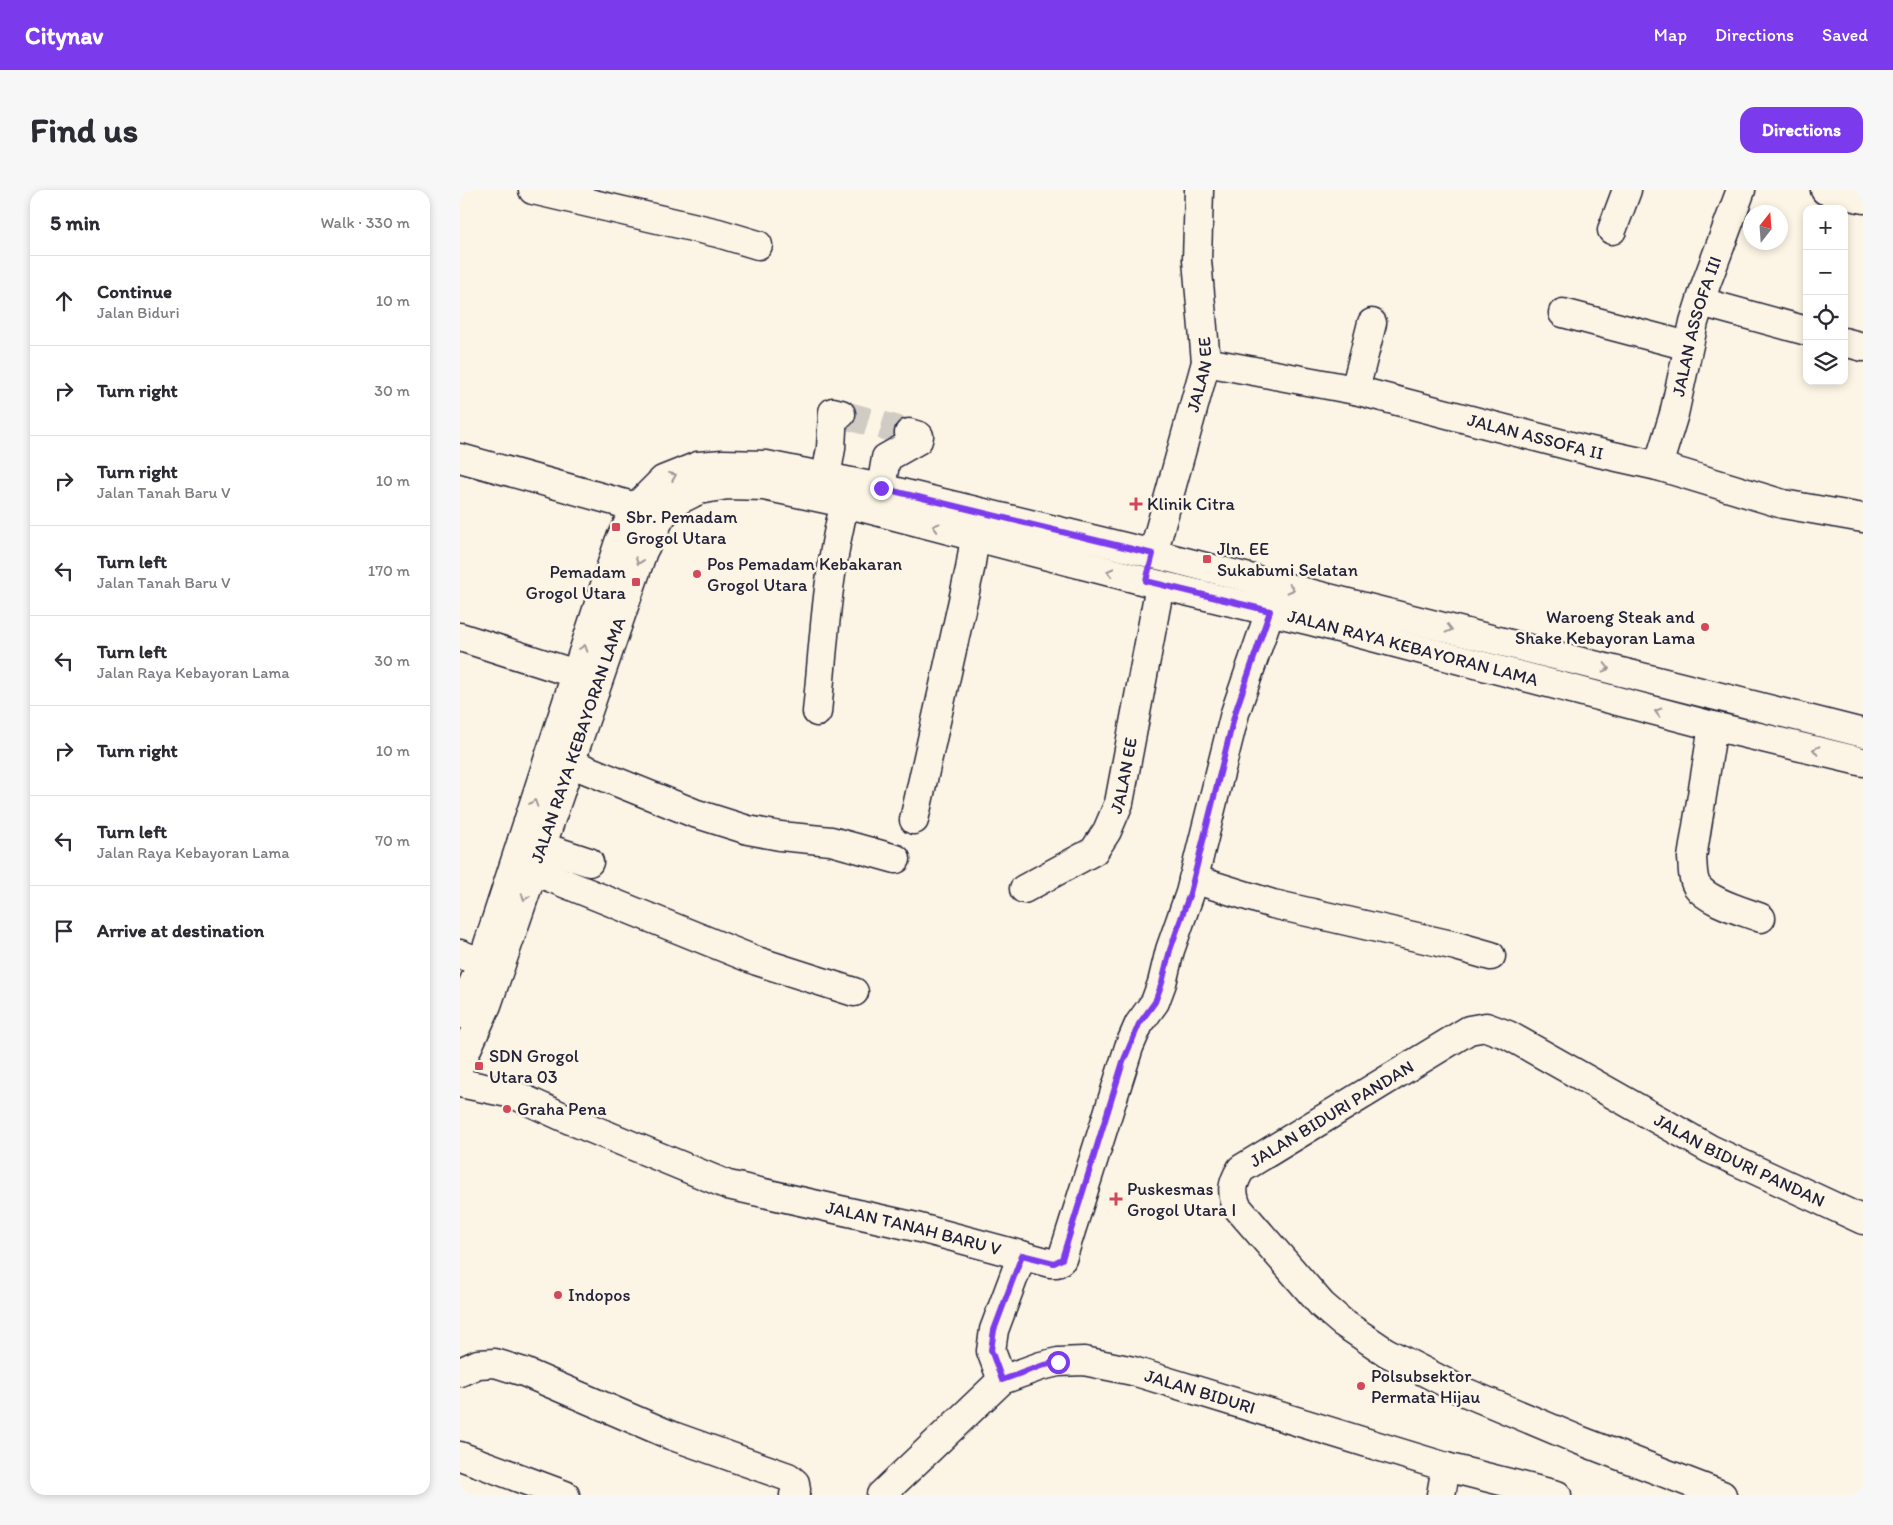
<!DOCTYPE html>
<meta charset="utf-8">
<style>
:root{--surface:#fff;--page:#f7f7f7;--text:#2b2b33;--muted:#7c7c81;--line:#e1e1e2;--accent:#7c3aed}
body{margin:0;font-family:Itim,sans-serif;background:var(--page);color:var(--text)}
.controls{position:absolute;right:15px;top:15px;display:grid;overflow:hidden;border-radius:10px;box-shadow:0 2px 8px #0003}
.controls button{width:45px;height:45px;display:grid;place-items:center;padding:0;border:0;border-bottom:1px solid var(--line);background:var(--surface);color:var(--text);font:25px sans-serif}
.compass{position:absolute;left:1283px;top:15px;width:45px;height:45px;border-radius:50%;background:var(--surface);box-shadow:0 2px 8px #0003;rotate:17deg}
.stop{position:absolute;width:15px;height:15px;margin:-11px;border:4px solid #7c3aed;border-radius:50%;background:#fff}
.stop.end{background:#7c3aed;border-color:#fff;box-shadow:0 1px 5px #0008}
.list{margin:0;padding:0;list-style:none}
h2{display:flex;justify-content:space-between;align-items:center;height:65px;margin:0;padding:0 20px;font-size:21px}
h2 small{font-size:16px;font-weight:400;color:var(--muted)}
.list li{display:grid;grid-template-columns:32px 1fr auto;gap:15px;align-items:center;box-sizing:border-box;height:90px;padding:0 20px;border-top:1px solid var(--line)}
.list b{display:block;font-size:19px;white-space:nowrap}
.list p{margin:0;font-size:16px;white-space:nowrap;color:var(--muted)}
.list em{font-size:16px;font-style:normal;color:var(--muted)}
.icon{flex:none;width:28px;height:28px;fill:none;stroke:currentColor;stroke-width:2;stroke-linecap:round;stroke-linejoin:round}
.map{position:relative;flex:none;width:1403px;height:1305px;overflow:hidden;border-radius:15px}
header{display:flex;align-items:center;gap:30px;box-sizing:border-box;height:70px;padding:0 25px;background:var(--accent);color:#fff}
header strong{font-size:24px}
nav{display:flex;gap:28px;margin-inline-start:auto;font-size:18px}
.intro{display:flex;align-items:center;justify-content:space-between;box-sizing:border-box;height:120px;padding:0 30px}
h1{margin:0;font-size:35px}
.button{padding:12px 22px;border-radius:15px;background:var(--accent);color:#fff;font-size:18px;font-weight:700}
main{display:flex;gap:30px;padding:0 30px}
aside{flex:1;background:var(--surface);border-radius:15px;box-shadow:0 2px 8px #0003}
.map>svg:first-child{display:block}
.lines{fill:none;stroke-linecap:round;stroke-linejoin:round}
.minor-tunnel{stroke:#d0cbc3;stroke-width:28;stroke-dasharray:28 14;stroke-linecap:butt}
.minor-casing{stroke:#22223b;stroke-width:31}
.major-casing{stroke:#22223b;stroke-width:31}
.minor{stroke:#fcf5e5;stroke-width:28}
.major{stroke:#fcf5e5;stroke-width:28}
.oneway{stroke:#9a9698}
.route{stroke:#7c3aed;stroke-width:6}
.poi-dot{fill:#d1495b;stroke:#fcf5e5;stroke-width:2}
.labels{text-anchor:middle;stroke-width:5;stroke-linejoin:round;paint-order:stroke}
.street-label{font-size:18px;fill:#22223b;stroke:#fcf5e5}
.poi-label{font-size:18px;fill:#22223b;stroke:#fcf5e5;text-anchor:start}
</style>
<header>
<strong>Citynav</strong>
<nav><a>Map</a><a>Directions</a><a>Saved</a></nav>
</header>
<div class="intro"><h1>Find us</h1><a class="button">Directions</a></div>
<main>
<aside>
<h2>5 min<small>Walk · 330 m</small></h2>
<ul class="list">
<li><svg class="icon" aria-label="ahead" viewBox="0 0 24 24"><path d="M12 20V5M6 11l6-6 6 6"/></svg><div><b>Continue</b><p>Jalan Biduri</p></div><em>10 m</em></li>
<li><svg class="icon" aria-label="right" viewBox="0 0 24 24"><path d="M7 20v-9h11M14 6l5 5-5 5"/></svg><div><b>Turn right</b></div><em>30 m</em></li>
<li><svg class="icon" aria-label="right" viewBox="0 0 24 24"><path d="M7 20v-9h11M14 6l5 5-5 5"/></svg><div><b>Turn right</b><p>Jalan Tanah Baru V</p></div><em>10 m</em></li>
<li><svg class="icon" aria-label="left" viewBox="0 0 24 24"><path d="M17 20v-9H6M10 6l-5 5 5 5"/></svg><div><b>Turn left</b><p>Jalan Tanah Baru V</p></div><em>170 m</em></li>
<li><svg class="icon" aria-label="left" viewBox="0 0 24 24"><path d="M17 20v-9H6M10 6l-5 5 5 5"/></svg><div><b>Turn left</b><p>Jalan Raya Kebayoran Lama</p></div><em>30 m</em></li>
<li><svg class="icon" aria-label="right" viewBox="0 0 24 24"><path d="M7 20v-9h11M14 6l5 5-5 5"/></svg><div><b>Turn right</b></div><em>10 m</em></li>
<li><svg class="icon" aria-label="left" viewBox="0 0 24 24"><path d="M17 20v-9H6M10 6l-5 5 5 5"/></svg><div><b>Turn left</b><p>Jalan Raya Kebayoran Lama</p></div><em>70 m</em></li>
<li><svg class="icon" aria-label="arrive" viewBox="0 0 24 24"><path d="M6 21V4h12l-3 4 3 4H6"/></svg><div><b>Arrive at destination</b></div></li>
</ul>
</aside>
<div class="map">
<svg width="1403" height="1305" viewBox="0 0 1403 1305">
<rect width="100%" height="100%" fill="#fcf5e5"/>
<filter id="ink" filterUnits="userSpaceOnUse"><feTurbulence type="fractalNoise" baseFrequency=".02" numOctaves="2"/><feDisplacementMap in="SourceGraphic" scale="10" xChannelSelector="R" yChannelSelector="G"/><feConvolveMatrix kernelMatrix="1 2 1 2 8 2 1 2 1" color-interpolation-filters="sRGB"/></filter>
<g filter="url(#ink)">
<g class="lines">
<!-- minor-tunnel -->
<path class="minor-tunnel" d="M 381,224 L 449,243"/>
<!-- minor casing -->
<g class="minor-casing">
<g id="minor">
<path d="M 73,0 L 258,43 L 298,55"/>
<path d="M 1365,0 L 1403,9"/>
<path d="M 1152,40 L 1167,0"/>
<path d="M 1241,112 L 1347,141"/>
<path d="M 1103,123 L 1228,156"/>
<path d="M 1384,152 L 1403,157"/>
<path id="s1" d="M 746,172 L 895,200 L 1126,260 L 1198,276 L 1323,314 L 1403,328"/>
<path d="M 895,200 L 912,133"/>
<path d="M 0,268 L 176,317 L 198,326"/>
<path id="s2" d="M 1198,276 L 1214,224 L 1234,132 L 1246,94 L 1281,0"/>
<path d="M 366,287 L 371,258 L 373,222 L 381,224"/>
<path d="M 421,298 L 426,268 L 458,250 L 459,246 L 449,243"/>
<path id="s3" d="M 693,364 L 746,172 L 737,70 L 739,0"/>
<path d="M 0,447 L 116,484"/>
<path d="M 357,522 C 364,452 367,381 385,313"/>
<path d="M 1253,536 L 1232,668 C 1233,677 1232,688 1237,696 C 1248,712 1283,721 1301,728"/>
<path d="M 110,573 L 234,623 L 288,640 L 320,646 L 371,651 L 436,669"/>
<path d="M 454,630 L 510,379 L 515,347"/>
<path d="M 62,650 L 129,672"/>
<path d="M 74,681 L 297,771 L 394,802"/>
<path d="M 733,689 L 813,714 L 996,756 L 1031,766"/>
<path id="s4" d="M 564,699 L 634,661 L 647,641 L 659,613 L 700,395"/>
<path d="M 0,764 L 22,773"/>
<path id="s5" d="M 0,893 L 53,904 L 110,930 L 268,995 L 456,1037 L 590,1073 L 597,1073 L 602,1069 L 669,857 L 679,834 L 695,812 L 702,793 L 710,760 L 730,703 L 775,523 L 810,421"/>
<path d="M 0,1182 L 18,1174 L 35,1173 L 64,1182 L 210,1245 L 328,1287 L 335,1293 L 336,1300 L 334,1305"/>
<path d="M 542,1190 L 531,1161 L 534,1140 L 562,1065"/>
<path d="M 0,1266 L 105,1305"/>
<path id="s6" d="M 421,1305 L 542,1190 L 581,1176 L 598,1172 L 624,1171 L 673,1181 L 986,1277 L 1097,1305"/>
<path d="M 981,1305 L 986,1277"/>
<path id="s7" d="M 1262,1305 L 1119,1250 L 1000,1200 L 926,1162 L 883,1133 L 862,1115 L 777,1017 C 771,1001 772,994 781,979 L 1009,840 L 1026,837 L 1048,845 L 1250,959 L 1403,1030"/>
</g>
</g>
<!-- major casing -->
<g class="major-casing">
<g id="major">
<path d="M 0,824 L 22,773 L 159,352 L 176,317 L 203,290 L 238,276 L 263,274 L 306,275 L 421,298 L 706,367 L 1403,543"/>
<path id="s8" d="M 0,874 L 27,815 L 183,361 L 201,327 L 215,312 L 239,300 L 267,295 L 304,296 L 385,313 L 700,395 L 851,431 L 1253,536 L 1403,572"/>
</g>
</g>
<!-- minor -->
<use href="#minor" class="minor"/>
<!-- major -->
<use href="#major" class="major"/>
</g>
<!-- one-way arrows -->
<defs><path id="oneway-chevron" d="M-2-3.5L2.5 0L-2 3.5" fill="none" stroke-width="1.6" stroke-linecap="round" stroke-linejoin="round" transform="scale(1.25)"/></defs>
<g class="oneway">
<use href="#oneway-chevron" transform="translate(213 286) rotate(-22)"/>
<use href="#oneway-chevron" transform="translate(476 337) rotate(-165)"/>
<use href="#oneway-chevron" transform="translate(179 371) rotate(109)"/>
<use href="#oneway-chevron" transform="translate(650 382) rotate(-166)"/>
<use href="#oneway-chevron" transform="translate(831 399) rotate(14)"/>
<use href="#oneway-chevron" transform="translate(989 439) rotate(14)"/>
<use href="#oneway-chevron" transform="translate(124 458) rotate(-72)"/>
<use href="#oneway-chevron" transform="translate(1146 478) rotate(14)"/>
<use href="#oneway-chevron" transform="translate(1198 522) rotate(-165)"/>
<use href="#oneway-chevron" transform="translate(1356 560) rotate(-167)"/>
<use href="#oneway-chevron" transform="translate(74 613) rotate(-72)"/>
<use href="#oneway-chevron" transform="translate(65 707) rotate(109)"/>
</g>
</g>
<g class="lines" filter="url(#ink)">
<!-- route -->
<path class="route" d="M 421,298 L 693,364 L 686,391 L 810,421 L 775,523 L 730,703 L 710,760 L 702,793 L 695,812 L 679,834 L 663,872 L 602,1069 L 594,1073 L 562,1065 L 534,1140 L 531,1160 L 542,1190 L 581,1176 L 598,1172"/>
</g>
<!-- markers -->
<g class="poi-dot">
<path d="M673.5 306.5h5v5h5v5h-5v5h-5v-5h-5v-5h5z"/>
<rect x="151" y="332" width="10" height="10" rx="2.5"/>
<rect x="742" y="364" width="10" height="10" rx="2.5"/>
<circle cx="237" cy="384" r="5"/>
<rect x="171" y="387" width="10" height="10" rx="2.5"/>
<circle cx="1245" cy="437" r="5"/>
<rect x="14" y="871" width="10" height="10" rx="2.5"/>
<circle cx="47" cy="919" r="5"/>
<path d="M653.5 1001.5h5v5h5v5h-5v5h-5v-5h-5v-5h5z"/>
<circle cx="98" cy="1105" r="5"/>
<circle cx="901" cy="1196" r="5"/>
</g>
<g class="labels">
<!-- street labels -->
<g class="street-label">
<text dy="6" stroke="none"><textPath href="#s2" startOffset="145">JALAN ASSOFA III</textPath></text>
<text dy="6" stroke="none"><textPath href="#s3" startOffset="186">JALAN EE</textPath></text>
<text dy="6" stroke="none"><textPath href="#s1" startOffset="338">JALAN ASSOFA II</textPath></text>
<text dy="6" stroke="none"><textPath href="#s8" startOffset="1365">JALAN RAYA KEBAYORAN LAMA</textPath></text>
<text dy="6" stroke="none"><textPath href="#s8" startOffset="345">JALAN RAYA KEBAYORAN LAMA</textPath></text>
<text dy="6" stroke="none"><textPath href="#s4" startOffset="162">JALAN EE</textPath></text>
<text dy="6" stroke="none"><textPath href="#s7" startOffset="721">JALAN BIDURI PANDAN</textPath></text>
<text dy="6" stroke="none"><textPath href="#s7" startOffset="1186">JALAN BIDURI PANDAN</textPath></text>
<text dy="6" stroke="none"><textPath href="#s5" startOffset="478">JALAN TANAH BARU V</textPath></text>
<text dy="6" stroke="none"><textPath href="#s6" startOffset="372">JALAN BIDURI</textPath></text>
</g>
<!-- poi labels -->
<g class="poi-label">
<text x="687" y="320">Klinik Citra</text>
<text x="166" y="333">Sbr. Pemadam<tspan x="166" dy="21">Grogol Utara</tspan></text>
<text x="757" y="365">Jln. EE<tspan x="757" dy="21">Sukabumi Selatan</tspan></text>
<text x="247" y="380">Pos Pemadam Kebakaran<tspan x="247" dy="21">Grogol Utara</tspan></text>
<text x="166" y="388" text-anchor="end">Pemadam<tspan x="166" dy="21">Grogol Utara</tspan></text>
<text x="1235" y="433" text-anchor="end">Waroeng Steak and<tspan x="1235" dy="21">Shake Kebayoran Lama</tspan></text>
<text x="29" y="872">SDN Grogol<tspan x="29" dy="21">Utara 03</tspan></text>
<text x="57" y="925">Graha Pena</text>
<text x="667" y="1005">Puskesmas<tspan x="667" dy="21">Grogol Utara I</tspan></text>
<text x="108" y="1111">Indopos</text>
<text x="911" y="1192">Polsubsektor<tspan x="911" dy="21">Permata Hijau</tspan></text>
</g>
</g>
</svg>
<div class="controls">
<button>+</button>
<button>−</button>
<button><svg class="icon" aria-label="locate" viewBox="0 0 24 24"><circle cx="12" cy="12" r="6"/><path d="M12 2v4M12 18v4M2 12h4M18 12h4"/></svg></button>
<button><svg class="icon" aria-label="layers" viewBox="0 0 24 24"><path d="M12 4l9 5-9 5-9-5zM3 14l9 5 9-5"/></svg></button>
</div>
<svg class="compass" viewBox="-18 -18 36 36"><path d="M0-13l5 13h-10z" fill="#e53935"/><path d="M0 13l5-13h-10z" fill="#7c7c81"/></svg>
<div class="stop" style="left:598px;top:1172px"></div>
<div class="stop end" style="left:421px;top:298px"></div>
</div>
</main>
